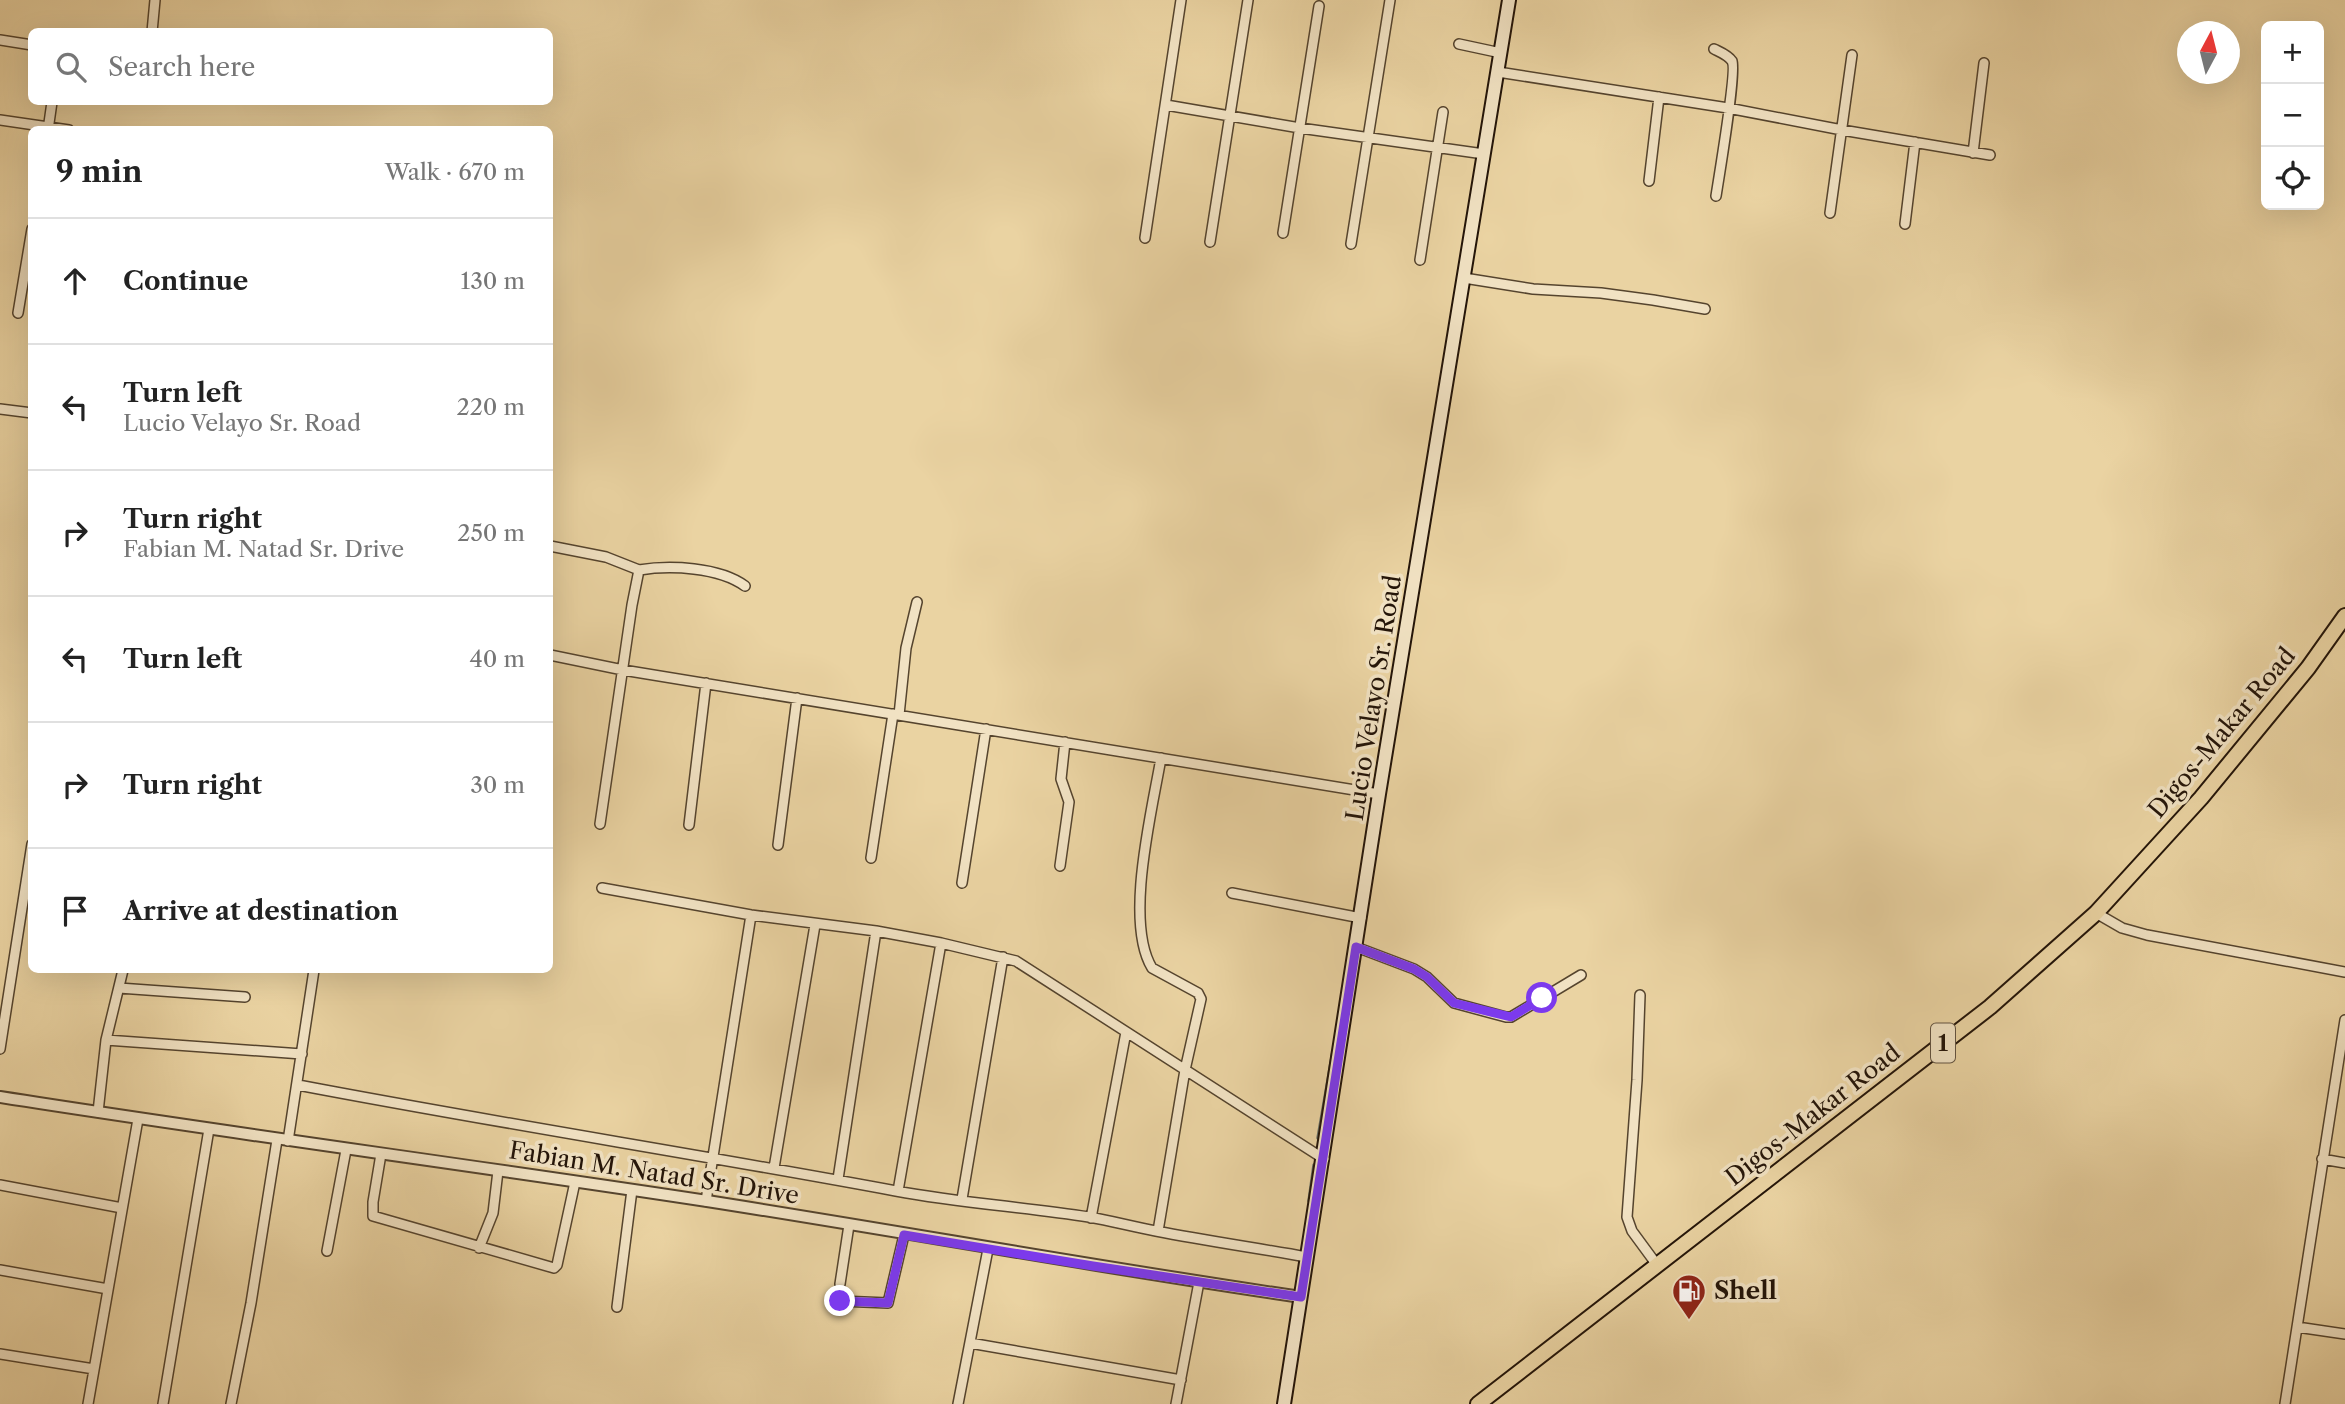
<!DOCTYPE html>
<meta charset="utf-8">
<style>
:root{--surface:#fff;--page:#f2f2f2;--text:#222;--muted:#767676;--line:#e0e0e0}
body{margin:0;font-family:"Libre Caslon Text",serif;background:var(--page);color:var(--text)}
.controls{position:absolute;right:21px;top:21px;display:grid;overflow:hidden;border-radius:10px;box-shadow:0 7px 28px #0002}
.controls button{width:63px;height:63px;display:grid;place-items:center;padding:0;border:0;border-bottom:2px solid var(--line);background:var(--surface);color:var(--text);font:35px sans-serif}
.compass{position:absolute;left:2177px;top:21px;width:63px;height:63px;border-radius:50%;background:var(--surface);box-shadow:0 7px 28px #0002;rotate:7deg}
.stop{position:absolute;width:21px;height:21px;margin:-16px;border:5px solid #7c3aed;border-radius:50%;background:#fff}
.stop.end{background:#7c3aed;border-color:#fff;box-shadow:0 2px 7px #0008}
.list{margin:0;padding:0;list-style:none}
h2{display:flex;justify-content:space-between;align-items:center;height:91px;margin:0;padding:0 28px;font-size:30px}
h2 small{font-size:23px;font-weight:400;color:var(--muted)}
.list li{display:grid;grid-template-columns:46px 1fr auto;gap:21px;align-items:center;box-sizing:border-box;height:126px;padding:0 28px;border-top:2px solid var(--line)}
.list b{display:block;font-size:26px;white-space:nowrap}
.list p{margin:0;font-size:23px;white-space:nowrap;color:var(--muted)}
.list em{font-size:23px;font-style:normal;color:var(--muted)}
.icon{flex:none;width:38px;height:38px;fill:none;stroke:currentColor;stroke-width:2;stroke-linecap:round;stroke-linejoin:round}
.map{position:relative;flex:none;width:2345px;height:1404px;overflow:hidden}
.search{position:absolute;background:var(--surface);box-shadow:0 7px 28px #0002;left:28px;top:28px;width:525px;height:77px;display:flex;align-items:center;gap:18px;box-sizing:border-box;padding:0 24px;border-radius:10px;color:var(--muted);font-size:26px}
.panel{position:absolute;background:var(--surface);box-shadow:0 7px 28px #0002;left:28px;top:126px;width:525px;height:847px;border-radius:10px}
.map>svg:first-child{display:block}
.lines{fill:none;stroke-linecap:round;stroke-linejoin:round}
.stream{stroke:#6b756c;stroke-width:3.5}
.minor-casing{stroke:#55442e;stroke-width:12}
.tertiary-casing{stroke:#55442e;stroke-width:14}
.secondary-casing{stroke:#231408;stroke-width:16}
.primary-casing{stroke:#231408;stroke-width:18}
.minor{stroke:#f1e2c3;stroke-width:9}
.tertiary{stroke:#f1e2c3;stroke-width:10}
.secondary{stroke:#f1e2c3;stroke-width:12}
.primary{stroke:#ead3a2;stroke-width:14}
.route{stroke:#7c3aed;stroke-width:9}
.labels{text-anchor:middle;stroke-width:7;stroke-linejoin:round;paint-order:stroke}
.shield{fill:#f1e2c3;stroke:#615240;stroke-width:2}
.shield-label{font-size:23px;font-weight:bold;fill:#231408}
.street-label{font-size:24px;fill:#231408;stroke:#f1e2c3}
.poi-label{font-size:24px;font-weight:bold;fill:#231408;stroke:#f1e2c3;text-anchor:start}
</style>
<div class="map">
<svg width="2345" height="1404" viewBox="0 0 2345 1404">
<rect width="100%" height="100%" fill="#ead3a2"/>
<filter id="stains"><feTurbulence type="fractalNoise" baseFrequency=".00286" numOctaves="4"/><feColorMatrix values="0 0 0 0 .2 0 0 0 0 .09 0 0 0 0 .02 0 0 0 .5 -.17"/></filter>
<radialGradient id="worn" r=".72"><stop offset=".6" stop-color="#630" stop-opacity="0"/><stop offset="1" stop-color="#630" stop-opacity=".3"/></radialGradient>
<g class="lines">
<!-- stream -->
<path class="stream" d="M 1318,1138 L 1333,1051
M 1309,1201 L 1314,1165"/>
<!-- minor casing -->
<g class="minor-casing">
<path id="minor" d="M 152,32 L 155,0
M 0,40 L 32,45
M 1459,44 L 1501,53
M 1714,49 C 1720,52 1728,55 1732,61 C 1737,69 1719,177 1716,196
M 1498,72 L 1728,108 L 1842,130 L 1990,155
M 1166,105 L 1300,128 L 1484,154
M 0,120 L 69,130
M 48,130 L 52,102
M 1973,153 L 1984,63
M 1649,181 L 1659,97
M 1830,213 L 1852,55
M 1905,224 L 1915,142
M 1283,233 L 1319,6
M 1145,238 L 1181,0
M 1210,242 L 1248,0
M 1351,244 L 1390,0
M 1420,260 L 1443,112
M 1464,278 L 1533,289 L 1601,293 L 1653,300 L 1705,309
M 18,313 L 32,229
M 0,409 L 32,413
M 550,546 L 606,557 L 639,570 L 632,605 L 600,824
M 639,570 C 670,565 719,567 745,586
M 550,655 L 623,670 L 1379,794
M 899,715 L 906,648 L 917,602
M 689,825 L 706,683
M 778,845 L 797,698
M 871,858 L 893,714
M 1060,866 L 1069,802 L 1061,779 L 1065,742
M 962,883 L 986,729
M 602,888 L 751,915 L 876,931 L 941,943 L 1016,961 L 1324,1159
M 1232,893 L 1361,918
M 2096,913 L 2122,928 L 2147,935 L 2345,972
M 1356,947 L 1414,969 L 1427,977 L 1454,1003 L 1506,1017 L 1511,1017 L 1581,975
M 119,988 L 245,997
M 1640,995 L 1637,1080 L 1627,1217 L 1632,1231 L 1657,1265
M 106,1040 L 302,1054
M 0,1049 L 32,844
M 298,1085 C 497,1123 697,1154 896,1191 C 960,1203 1025,1207 1089,1217 C 1112,1221 1134,1227 1156,1231 C 1207,1241 1257,1248 1307,1257
M 98,1112 L 106,1040 L 123,970
M 288,1141 L 314,970
M 381,1154 L 373,1202 L 373,1216 L 554,1268 L 557,1265 L 575,1182
M 2322,1159 L 2345,1163
M 774,1168 L 815,925
M 838,1179 L 876,931
M 0,1185 L 122,1208
M 898,1191 L 941,943
M 962,1199 L 1003,957
M 706,1201 L 751,915
M 1091,1218 L 1126,1032
M 1158,1231 L 1185,1070 L 1201,999 L 1198,993 L 1152,968 C 1124,922 1152,811 1161,758
M 479,1248 L 493,1213 L 498,1171
M 327,1251 L 346,1150
M 0,1270 L 108,1289
M 840,1284 L 849,1225
M 840,1301 L 888,1303 L 904,1235
M 617,1307 L 632,1190
M 2297,1327 L 2345,1334
M 970,1343 L 1181,1380
M 0,1354 L 94,1369
M 88,1404 L 138,1119
M 163,1404 L 209,1129
M 231,1404 L 251,1303 L 277,1140
M 958,1404 L 988,1249
M 1176,1404 L 1199,1282
M 2285,1404 L 2345,1020"/>
</g>
<!-- tertiary casing -->
<g class="tertiary-casing">
<path id="tertiary" d="M 0,1097 C 235,1134 471,1165 707,1201 C 905,1232 1102,1268 1301,1297"/>
</g>
<!-- secondary casing -->
<g class="secondary-casing">
<path id="secondary" d="M 1284,1404 L 1379,794 L 1509,0"/>
</g>
<!-- primary casing -->
<g class="primary-casing">
<path id="primary" d="M 1478,1404 L 1990,1007 L 2096,913 L 2201,798 L 2308,668 L 2345,616"/>
</g>
<!-- minor -->
<use href="#minor" class="minor"/>
<!-- tertiary -->
<use href="#tertiary" class="tertiary"/>
<!-- secondary -->
<use href="#secondary" class="secondary"/>
<!-- primary -->
<use href="#primary" class="primary"/>
</g>
<g class="lines">
<!-- route -->
<path class="route" d="M 840,1301 L 888,1303 L 904,1235 L 1093,1266 L 1301,1297 L 1356,947 L 1414,969 L 1427,977 L 1454,1003 L 1511,1017 L 1542,998"/>
</g>
<!-- icons -->
<defs>
<g id="fuel-pin" transform="scale(1.75)"><path d="M0 17L-7.5 6A9.5 9.5 0 1 1 7.5 6Z" fill="#8f2418" stroke="#f1e2c3"/><path d="M-5.5-6h7V0h2V4h1.3V-2.5L3-4.5l.8-.8L6-3V5H2.5V1h-1V6h-7ZM-4.2-4.7v3.2H.2V-4.7Z" fill="#fff"/></g>
</defs>
<g fill-rule="evenodd">
<use href="#fuel-pin" x="1689" y="1291"/>
</g>
<g class="labels">
<!-- shield labels -->
<rect class="shield" x="1931" y="1023.5" width="24" height="39" rx="5"/>
<g class="shield-label">
<text x="1943" y="1051">1</text>
</g>
<!-- street labels -->
<g class="street-label">
<text transform="translate(1374 698) rotate(-81)" y="8">Lucio Velayo Sr. Road</text>
<text transform="translate(2222 733) rotate(-50)" y="8">Digos-Makar Road</text>
<text transform="translate(1813 1115) rotate(-38)" y="8">Digos-Makar Road</text>
<text transform="translate(654 1173) rotate(9)" y="8">Fabian M. Natad Sr. Drive</text>
</g>
<!-- poi labels -->
<g class="poi-label">
<text x="1714" y="1299">Shell</text>
</g>
</g>
<rect width="100%" height="100%" filter="url(#stains)"/>
<rect width="100%" height="100%" fill="url(#worn)"/>
</svg>
<div class="controls">
<button>+</button>
<button>−</button>
<button><svg class="icon" aria-label="locate" viewBox="0 0 24 24"><circle cx="12" cy="12" r="6"/><path d="M12 2v4M12 18v4M2 12h4M18 12h4"/></svg></button>
</div>
<svg class="compass" viewBox="-18 -18 36 36"><path d="M0-13l5 13h-10z" fill="#e53935"/><path d="M0 13l5-13h-10z" fill="#767676"/></svg>
<div class="stop" style="left:1542px;top:998px"></div>
<div class="stop end" style="left:840px;top:1301px"></div>
<div class="search"><svg class="icon" aria-label="search" viewBox="0 0 24 24"><circle cx="10" cy="10" r="6"/><path d="M15 15l6 6"/></svg>Search here</div>
<section class="panel">
<h2>9 min<small>Walk · 670 m</small></h2>
<ul class="list">
<li><svg class="icon" aria-label="ahead" viewBox="0 0 24 24"><path d="M12 20V5M6 11l6-6 6 6"/></svg><div><b>Continue</b></div><em>130 m</em></li>
<li><svg class="icon" aria-label="left" viewBox="0 0 24 24"><path d="M17 20v-9H6M10 6l-5 5 5 5"/></svg><div><b>Turn left</b><p>Lucio Velayo Sr. Road</p></div><em>220 m</em></li>
<li><svg class="icon" aria-label="right" viewBox="0 0 24 24"><path d="M7 20v-9h11M14 6l5 5-5 5"/></svg><div><b>Turn right</b><p>Fabian M. Natad Sr. Drive</p></div><em>250 m</em></li>
<li><svg class="icon" aria-label="left" viewBox="0 0 24 24"><path d="M17 20v-9H6M10 6l-5 5 5 5"/></svg><div><b>Turn left</b></div><em>40 m</em></li>
<li><svg class="icon" aria-label="right" viewBox="0 0 24 24"><path d="M7 20v-9h11M14 6l5 5-5 5"/></svg><div><b>Turn right</b></div><em>30 m</em></li>
<li><svg class="icon" aria-label="arrive" viewBox="0 0 24 24"><path d="M6 21V4h12l-3 4 3 4H6"/></svg><div><b>Arrive at destination</b></div></li>
</ul>
</section>
</div>
